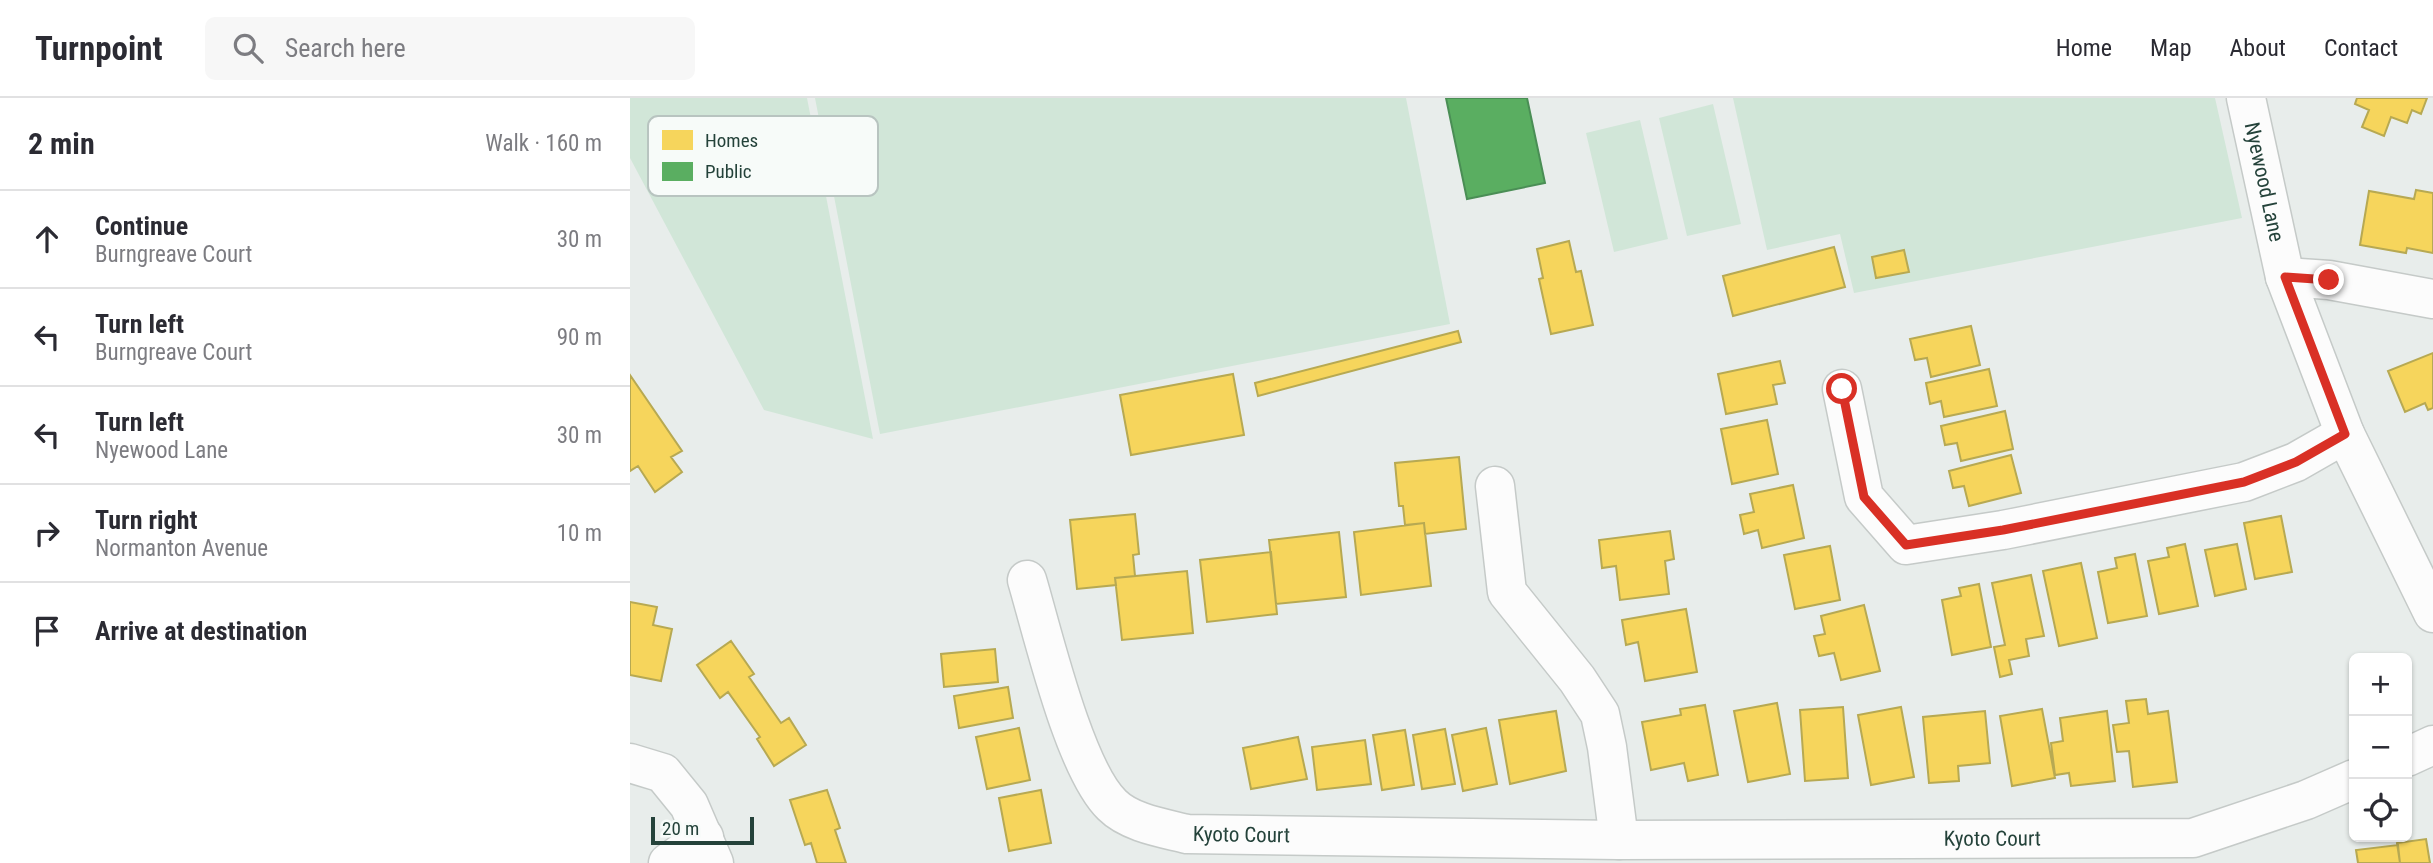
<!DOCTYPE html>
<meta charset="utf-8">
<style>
:root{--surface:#fff;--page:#f7f7f7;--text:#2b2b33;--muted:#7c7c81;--line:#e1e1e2}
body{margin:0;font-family:"Roboto Condensed",sans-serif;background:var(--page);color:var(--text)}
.controls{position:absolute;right:21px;bottom:21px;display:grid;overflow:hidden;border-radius:10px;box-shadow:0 2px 5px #0004}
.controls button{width:63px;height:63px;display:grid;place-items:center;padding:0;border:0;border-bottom:2px solid var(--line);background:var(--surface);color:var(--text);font:35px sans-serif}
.scale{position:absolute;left:21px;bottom:18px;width:103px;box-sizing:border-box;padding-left:7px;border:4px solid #24423a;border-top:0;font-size:19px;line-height:24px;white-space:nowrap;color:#24423a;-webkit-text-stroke:5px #f7fbf9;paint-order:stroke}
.stop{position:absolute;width:21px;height:21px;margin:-16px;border:5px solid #d93025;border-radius:50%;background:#fff}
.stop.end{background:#d93025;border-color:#fff;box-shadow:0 2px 7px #0008}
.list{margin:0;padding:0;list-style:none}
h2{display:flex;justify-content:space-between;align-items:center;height:91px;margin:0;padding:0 28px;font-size:30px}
h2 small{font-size:23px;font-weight:400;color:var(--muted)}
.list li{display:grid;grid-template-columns:46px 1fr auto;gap:21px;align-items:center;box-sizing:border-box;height:98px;padding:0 28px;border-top:2px solid var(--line)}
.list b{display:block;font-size:26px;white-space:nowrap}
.list p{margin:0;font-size:23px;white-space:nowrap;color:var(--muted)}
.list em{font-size:23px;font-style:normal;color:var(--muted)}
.icon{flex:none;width:38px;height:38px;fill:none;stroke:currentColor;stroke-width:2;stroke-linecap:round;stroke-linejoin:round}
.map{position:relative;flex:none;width:1803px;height:765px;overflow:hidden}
header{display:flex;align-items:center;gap:42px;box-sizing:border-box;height:98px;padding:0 35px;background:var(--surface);border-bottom:2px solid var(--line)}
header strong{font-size:33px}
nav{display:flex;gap:38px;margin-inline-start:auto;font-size:24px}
.search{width:490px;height:63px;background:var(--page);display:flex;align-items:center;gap:18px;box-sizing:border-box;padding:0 24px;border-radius:10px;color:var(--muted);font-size:26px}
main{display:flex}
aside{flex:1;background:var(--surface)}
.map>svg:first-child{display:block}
.green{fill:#d1e6d8}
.homes{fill:#f6d55c;stroke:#b7a952;stroke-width:2}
.public{fill:#5aae61;stroke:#4a8e55;stroke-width:2}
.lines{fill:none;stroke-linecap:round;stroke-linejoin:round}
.minor-casing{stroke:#c5cac8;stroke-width:41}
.minor{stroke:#fcfcfc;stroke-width:38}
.route{stroke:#d93025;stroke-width:9}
.labels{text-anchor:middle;stroke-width:7;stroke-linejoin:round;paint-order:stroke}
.street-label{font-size:21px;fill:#24423a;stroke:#f7fbf9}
.key{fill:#f7fbf9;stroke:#b8c4c0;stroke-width:2}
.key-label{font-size:19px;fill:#24423a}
</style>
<header>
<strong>Turnpoint</strong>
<div class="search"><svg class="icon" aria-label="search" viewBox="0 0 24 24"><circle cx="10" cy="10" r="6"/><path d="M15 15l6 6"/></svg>Search here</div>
<nav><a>Home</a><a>Map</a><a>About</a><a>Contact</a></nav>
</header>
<main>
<aside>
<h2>2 min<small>Walk · 160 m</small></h2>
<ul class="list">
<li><svg class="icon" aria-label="ahead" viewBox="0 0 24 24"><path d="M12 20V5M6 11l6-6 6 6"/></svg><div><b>Continue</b><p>Burngreave Court</p></div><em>30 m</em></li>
<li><svg class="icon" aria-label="left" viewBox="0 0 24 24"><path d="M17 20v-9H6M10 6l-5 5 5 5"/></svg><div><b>Turn left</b><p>Burngreave Court</p></div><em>90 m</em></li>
<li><svg class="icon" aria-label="left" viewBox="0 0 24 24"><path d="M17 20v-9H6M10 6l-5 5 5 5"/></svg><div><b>Turn left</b><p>Nyewood Lane</p></div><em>30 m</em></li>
<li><svg class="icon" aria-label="right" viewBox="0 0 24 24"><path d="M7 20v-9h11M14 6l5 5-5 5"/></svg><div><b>Turn right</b><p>Normanton Avenue</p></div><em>10 m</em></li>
<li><svg class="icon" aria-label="arrive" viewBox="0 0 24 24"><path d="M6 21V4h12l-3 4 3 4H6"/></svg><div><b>Arrive at destination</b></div></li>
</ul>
</aside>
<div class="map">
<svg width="1803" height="765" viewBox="0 0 1803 765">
<rect width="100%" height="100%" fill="#e8edeb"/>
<!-- green -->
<path class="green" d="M 0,0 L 177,0 L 243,341 L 134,312 L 0,60 Z
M 185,0 L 776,0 L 820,226 L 250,336 Z
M 1103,0 L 1585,0 L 1612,120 L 1224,195 L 1210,136 L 1137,152 Z
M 1083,6 L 1111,126 L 1057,138 L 1029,20 Z
M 1010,22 L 1038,141 L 984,154 L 956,35 Z"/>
<!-- homes -->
<path class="homes" d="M 1727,0 L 1797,0 L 1791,16 L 1782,12 L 1777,25 L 1761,19 L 1754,38 L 1732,29 L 1739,12 L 1725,6 Z
M 1786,92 L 1803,95 L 1803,155 L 1777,150 L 1776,155 L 1730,147 L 1739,93 L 1784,101 Z
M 939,143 L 946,174 L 951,173 L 963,227 L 921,236 L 909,181 L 913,180 L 907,151 Z
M 1204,149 L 1215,189 L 1103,218 L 1093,178 Z
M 1274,152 L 1279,174 L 1246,180 L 1242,159 Z
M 1341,228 L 1350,267 L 1301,279 L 1297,260 L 1285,262 L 1280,241 Z
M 828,233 L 831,244 L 628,298 L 625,285 Z
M 1803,255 L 1803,310 L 1798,312 L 1795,305 L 1775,314 L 1758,273 Z
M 1150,263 L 1155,285 L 1143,287 L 1147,306 L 1096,316 L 1088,276 Z
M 1359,271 L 1367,308 L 1314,319 L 1311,303 L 1300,306 L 1296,285 Z
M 603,276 L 614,337 L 501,357 L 490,297 Z
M 0,277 L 52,353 L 41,359 L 52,374 L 25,394 L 8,368 L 0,373 Z
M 1375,313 L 1383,351 L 1331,363 L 1327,345 L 1315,347 L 1311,328 Z
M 1137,322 L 1148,376 L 1102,386 L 1091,331 Z
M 1381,357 L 1391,395 L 1339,408 L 1334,388 L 1323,390 L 1319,373 Z
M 829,359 L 836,431 L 795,436 L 794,425 L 775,427 L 773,408 L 769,408 L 765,365 Z
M 1163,387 L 1174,440 L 1132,450 L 1128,432 L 1114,436 L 1110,417 L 1124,414 L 1120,396 Z
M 505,416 L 509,456 L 503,457 L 505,478 L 485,480 L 486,487 L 447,491 L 440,422 Z
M 1651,418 L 1662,474 L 1625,481 L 1614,425 Z
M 794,425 L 801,488 L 731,497 L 724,434 Z
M 1040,433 L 1044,461 L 1035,463 L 1039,496 L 990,502 L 986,468 L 972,470 L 969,442 Z
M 709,434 L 716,499 L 646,506 L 639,442 Z
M 1555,446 L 1568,508 L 1529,516 L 1518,463 L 1539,459 L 1537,450 Z
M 1607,446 L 1616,491 L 1585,498 L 1575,452 Z
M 1200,448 L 1210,502 L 1165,511 L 1154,457 Z
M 641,454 L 647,516 L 577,524 L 570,462 Z
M 1505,456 L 1517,518 L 1478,525 L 1468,474 L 1487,470 L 1485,460 Z
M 1451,465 L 1467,540 L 1429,548 L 1413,473 Z
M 557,473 L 563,535 L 492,542 L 485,480 Z
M 1401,477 L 1414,538 L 1396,541 L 1399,558 L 1379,562 L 1382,576 L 1370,579 L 1364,549 L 1375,547 L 1362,485 Z
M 1349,486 L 1361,549 L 1322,557 L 1312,502 L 1331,498 L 1329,490 Z
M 0,504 L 27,509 L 23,527 L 42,531 L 31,583 L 0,577 Z
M 1234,507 L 1250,573 L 1211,582 L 1204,555 L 1189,558 L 1184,538 L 1195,536 L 1191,518 Z
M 1056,511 L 1067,574 L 1015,583 L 1008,544 L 996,547 L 992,522 Z
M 101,543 L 124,576 L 119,579 L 151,625 L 159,620 L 176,647 L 144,668 L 127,641 L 130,639 L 98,594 L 90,600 L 67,567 Z
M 365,551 L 368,584 L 314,589 L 311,556 Z
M 378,589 L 383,620 L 329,630 L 324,598 Z
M 1516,601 L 1518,616 L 1538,613 L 1547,684 L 1503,689 L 1499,653 L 1487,654 L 1483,627 L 1499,625 L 1496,603 Z
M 1147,605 L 1160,676 L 1118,684 L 1104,613 Z
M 1075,607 L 1088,677 L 1058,683 L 1054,665 L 1021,672 L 1012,624 L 1051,617 L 1050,611 Z
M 1213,609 L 1218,680 L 1175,683 L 1170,612 Z
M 1271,609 L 1284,679 L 1241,687 L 1228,617 Z
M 1412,611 L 1425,680 L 1382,688 L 1370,618 Z
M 926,613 L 936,673 L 880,686 L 869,622 Z
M 1355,613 L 1360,665 L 1328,668 L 1329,683 L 1299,685 L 1293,619 Z
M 1477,613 L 1485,683 L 1441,688 L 1439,675 L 1425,677 L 1421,645 L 1433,643 L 1430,620 Z
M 389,630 L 400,682 L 357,691 L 346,639 Z
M 856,630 L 867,686 L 833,693 L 822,637 Z
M 815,631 L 825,686 L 792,691 L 783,637 Z
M 775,632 L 784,687 L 752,692 L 743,637 Z
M 668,639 L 677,681 L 621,691 L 613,650 Z
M 735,642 L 741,686 L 687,692 L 682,649 Z
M 197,692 L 210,730 L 205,732 L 216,765 L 187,765 L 181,745 L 175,747 L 160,702 Z
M 411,692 L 421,745 L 379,753 L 369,700 Z
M 1796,741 L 1800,765 L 1770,765 L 1767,745 Z
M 1768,747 L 1770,765 L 1728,765 L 1726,752 Z"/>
<!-- public -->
<path class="public" d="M 816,0 L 897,0 L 915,85 L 837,101 Z"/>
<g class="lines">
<!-- minor casing -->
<g class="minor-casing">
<g id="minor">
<path id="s1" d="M 1616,0 L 1655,179 L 1715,336 L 1803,515"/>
<path d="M 1655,179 L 1699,182 L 1803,201"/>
<path d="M 1212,291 L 1234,399 L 1276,447 L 1373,432 L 1614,384 L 1666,364 L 1715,336"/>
<path d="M 865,388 L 877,494 L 947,581 L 970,616 L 977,649 L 989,742"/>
<path id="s2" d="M 397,482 C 413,536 444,670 482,707 C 500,725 533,730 557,736 L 989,742 L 1563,740 L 1676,702 L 1724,681"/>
<path d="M 1777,659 L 1803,647"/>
<path d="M 0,665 L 33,675 L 59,707 L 84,765"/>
<path d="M 38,765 L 74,739"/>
</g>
</g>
<!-- minor -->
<use href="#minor" class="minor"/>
</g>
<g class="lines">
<!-- route -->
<path class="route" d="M 1212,291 L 1234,399 L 1276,447 L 1373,432 L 1614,384 L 1666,364 L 1715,336 L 1655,179 L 1699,182"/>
</g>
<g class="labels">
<!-- street labels -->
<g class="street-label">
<text dy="7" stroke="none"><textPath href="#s1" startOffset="86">Nyewood Lane</textPath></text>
<text dy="7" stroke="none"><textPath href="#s2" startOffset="378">Kyoto Court</textPath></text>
<text dy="7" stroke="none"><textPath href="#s2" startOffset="1129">Kyoto Court</textPath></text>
</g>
</g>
<!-- legend -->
<rect x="18" y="18" width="230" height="80" rx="10" class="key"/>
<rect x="32" y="32" width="31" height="20" fill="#f6d55c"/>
<rect x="32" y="64" width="31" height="19" fill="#5aae61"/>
<g class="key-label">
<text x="75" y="49">Homes</text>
<text x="75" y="80">Public</text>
</g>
</svg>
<div class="controls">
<button>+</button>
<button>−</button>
<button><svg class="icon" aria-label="locate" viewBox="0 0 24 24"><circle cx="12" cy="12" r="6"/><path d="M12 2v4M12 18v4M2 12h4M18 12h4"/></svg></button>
</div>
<div class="scale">20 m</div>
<div class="stop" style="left:1212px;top:291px"></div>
<div class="stop end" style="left:1699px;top:182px"></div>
</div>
</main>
